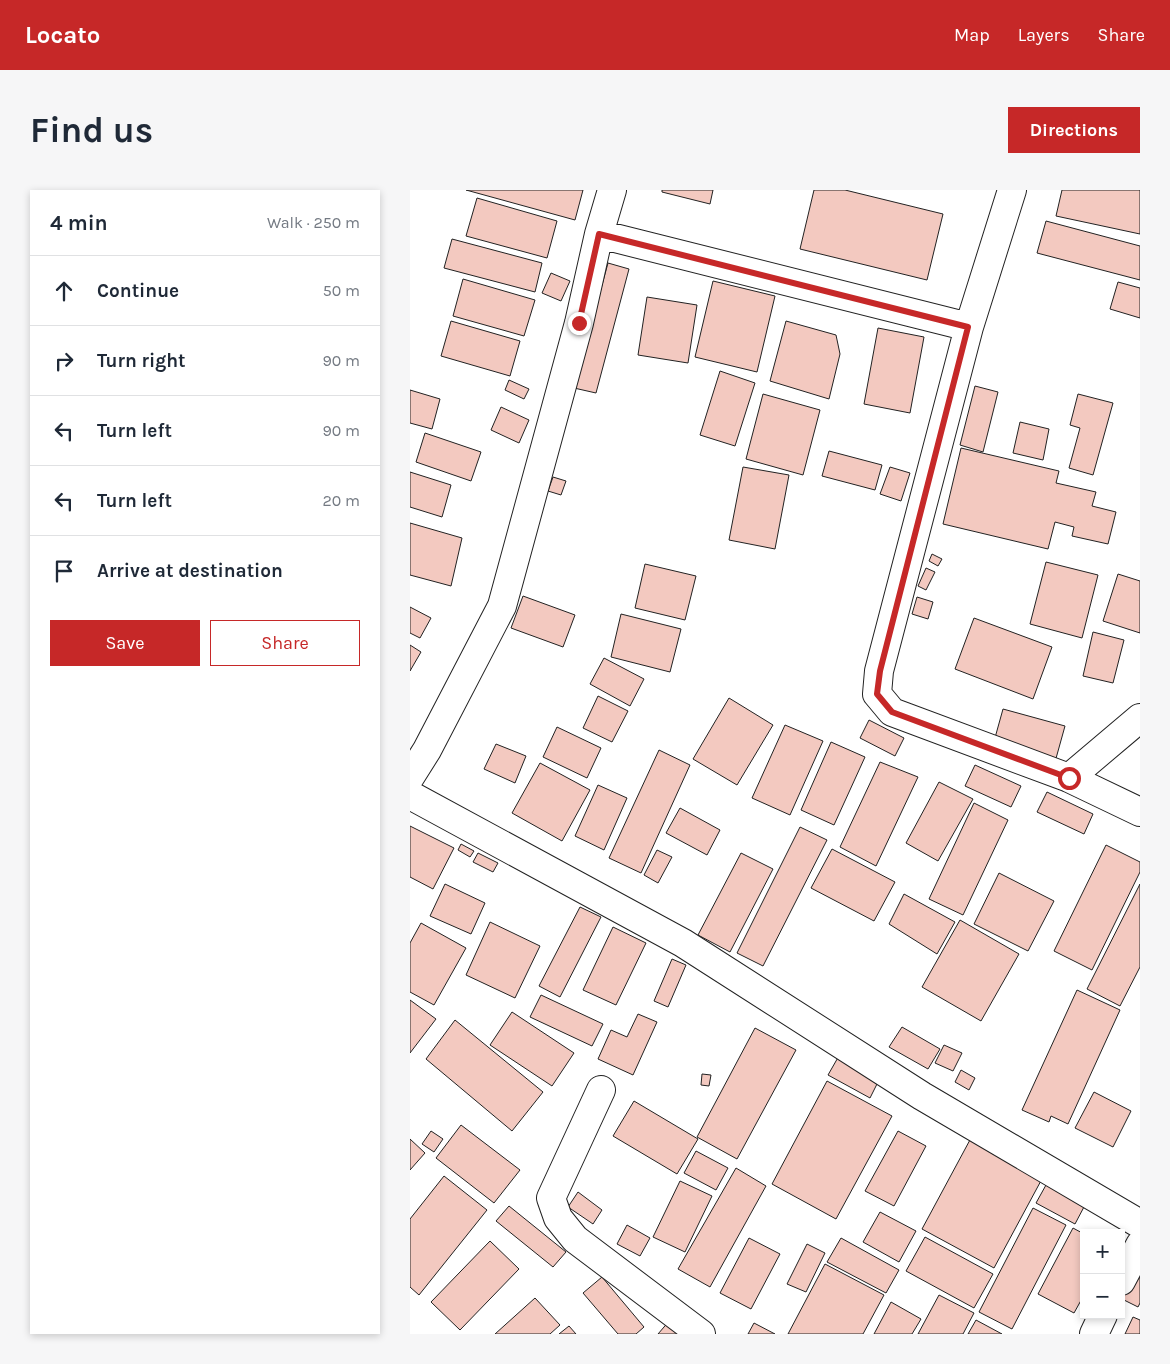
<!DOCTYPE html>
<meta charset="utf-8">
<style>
:root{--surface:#fff;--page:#f6f6f7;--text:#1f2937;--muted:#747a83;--line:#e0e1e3;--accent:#c62828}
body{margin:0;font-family:Karla,sans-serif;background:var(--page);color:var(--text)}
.controls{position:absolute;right:15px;bottom:15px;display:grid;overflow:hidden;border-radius:0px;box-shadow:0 2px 8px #0003}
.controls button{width:45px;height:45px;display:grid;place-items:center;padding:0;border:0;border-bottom:1px solid var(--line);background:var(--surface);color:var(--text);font:25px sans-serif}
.stop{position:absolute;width:15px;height:15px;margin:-11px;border:4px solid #c62828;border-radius:50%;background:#fff}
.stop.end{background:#c62828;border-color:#fff;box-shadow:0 1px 5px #0008}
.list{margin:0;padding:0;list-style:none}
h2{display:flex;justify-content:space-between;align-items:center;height:65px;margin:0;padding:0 20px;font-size:21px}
h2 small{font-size:16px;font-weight:400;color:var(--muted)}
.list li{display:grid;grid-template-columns:32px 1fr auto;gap:15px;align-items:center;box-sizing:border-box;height:70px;padding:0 20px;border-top:1px solid var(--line)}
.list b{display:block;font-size:19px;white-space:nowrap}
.list em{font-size:16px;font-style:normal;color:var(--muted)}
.actions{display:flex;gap:10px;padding:15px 20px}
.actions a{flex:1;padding:11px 0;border:1px solid var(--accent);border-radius:0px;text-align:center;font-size:18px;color:var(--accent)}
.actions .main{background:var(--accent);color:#fff}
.icon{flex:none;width:28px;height:28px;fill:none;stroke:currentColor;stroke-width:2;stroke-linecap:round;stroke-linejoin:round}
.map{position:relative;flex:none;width:730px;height:1144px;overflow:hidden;border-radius:0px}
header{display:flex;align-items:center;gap:30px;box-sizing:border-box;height:70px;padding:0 25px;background:var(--accent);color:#fff}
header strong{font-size:24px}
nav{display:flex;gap:28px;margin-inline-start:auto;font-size:18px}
.intro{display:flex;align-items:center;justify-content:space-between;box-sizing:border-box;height:120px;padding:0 30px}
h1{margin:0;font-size:35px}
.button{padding:12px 22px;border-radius:0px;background:var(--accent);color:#fff;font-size:18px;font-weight:700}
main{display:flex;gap:30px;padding:0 30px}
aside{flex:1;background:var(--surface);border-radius:0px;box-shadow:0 2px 8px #0003}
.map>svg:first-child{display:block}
.building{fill:#f3c9c0;stroke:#222}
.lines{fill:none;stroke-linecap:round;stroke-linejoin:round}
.minor-casing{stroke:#222;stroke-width:30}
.minor{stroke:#fff;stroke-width:28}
.route{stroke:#c62828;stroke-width:6}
</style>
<header>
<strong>Locato</strong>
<nav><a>Map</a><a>Layers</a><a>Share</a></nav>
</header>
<div class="intro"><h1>Find us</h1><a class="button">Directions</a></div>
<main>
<aside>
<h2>4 min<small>Walk · 250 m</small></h2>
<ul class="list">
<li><svg class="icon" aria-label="ahead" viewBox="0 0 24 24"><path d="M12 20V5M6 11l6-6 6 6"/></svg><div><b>Continue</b></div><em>50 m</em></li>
<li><svg class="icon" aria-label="right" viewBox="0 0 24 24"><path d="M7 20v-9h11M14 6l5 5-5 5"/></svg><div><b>Turn right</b></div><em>90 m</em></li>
<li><svg class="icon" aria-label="left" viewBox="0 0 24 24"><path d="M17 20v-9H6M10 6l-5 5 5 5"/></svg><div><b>Turn left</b></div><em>90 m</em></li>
<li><svg class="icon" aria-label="left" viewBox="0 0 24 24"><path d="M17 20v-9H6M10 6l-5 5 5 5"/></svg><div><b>Turn left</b></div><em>20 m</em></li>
<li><svg class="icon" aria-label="arrive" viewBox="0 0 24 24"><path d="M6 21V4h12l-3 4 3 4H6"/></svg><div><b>Arrive at destination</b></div></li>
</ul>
<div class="actions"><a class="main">Save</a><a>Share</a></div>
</aside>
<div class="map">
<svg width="730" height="1144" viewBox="0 0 730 1144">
<rect width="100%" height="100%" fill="#fff"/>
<!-- building -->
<path class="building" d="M 56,0 L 173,0 L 165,30 Z
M 252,0 L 303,0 L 300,14 L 252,2 Z
M 404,0 L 435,0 L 533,24 L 517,90 L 390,59 Z
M 652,0 L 730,0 L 730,44 L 646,26 Z
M 67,8 L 147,31 L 137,68 L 56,46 Z
M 636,31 L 730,56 L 730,90 L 627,63 Z
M 42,49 L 132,73 L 125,102 L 34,78 Z
M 198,73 L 219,79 L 186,203 L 164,198 Z
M 141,83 L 160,91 L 151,111 L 132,103 Z
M 53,89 L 125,110 L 114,146 L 43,126 Z
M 303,91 L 365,106 L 347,182 L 285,167 Z
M 708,92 L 730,98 L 730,128 L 700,119 Z
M 237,107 L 287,115 L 278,173 L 228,165 Z
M 41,131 L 110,151 L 100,186 L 31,166 Z
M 376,131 L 426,145 L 430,164 L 419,209 L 360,191 Z
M 468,138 L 514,147 L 500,223 L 454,214 Z
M 310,181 L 345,193 L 325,256 L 290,245 Z
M 99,190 L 119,199 L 114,209 L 95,200 Z
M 565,196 L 588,202 L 573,262 L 550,255 Z
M 0,200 L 30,209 L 22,239 L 0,233 Z
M 353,204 L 410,220 L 393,285 L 336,269 Z
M 668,204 L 703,213 L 683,285 L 659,278 L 670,238 L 660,235 Z
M 91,217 L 119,230 L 109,253 L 81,240 Z
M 610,232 L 639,239 L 633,270 L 603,263 Z
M 15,243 L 71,262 L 61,291 L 6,272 Z
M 551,258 L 649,281 L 646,293 L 686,302 L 682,316 L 706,322 L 698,354 L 662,346 L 664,337 L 645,332 L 638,359 L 533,334 Z
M 419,261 L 472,275 L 465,300 L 412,286 Z
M 333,277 L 379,285 L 365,359 L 319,350 Z
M 480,277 L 500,283 L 491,311 L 470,304 Z
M 0,282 L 41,295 L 32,327 L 0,317 Z
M 143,287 L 156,291 L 151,305 L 138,301 Z
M 0,333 L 52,348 L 41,396 L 0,385 Z
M 522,364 L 532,369 L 528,376 L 519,371 Z
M 636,372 L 688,385 L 672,448 L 620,434 Z
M 235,374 L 286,386 L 275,430 L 225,418 Z
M 516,378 L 525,382 L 516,400 L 508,396 Z
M 708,384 L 730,391 L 730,443 L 693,431 Z
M 113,406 L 165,425 L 153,457 L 101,438 Z
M 507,407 L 523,412 L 518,429 L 502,424 Z
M 0,417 L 21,428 L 10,448 L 0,443 Z
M 211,424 L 271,439 L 260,482 L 201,467 Z
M 564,428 L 642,457 L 623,509 L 545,479 Z
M 683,442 L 714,450 L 703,493 L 673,486 Z
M 0,455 L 11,462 L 0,481 Z
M 194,468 L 234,489 L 220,516 L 180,494 Z
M 188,506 L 218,521 L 202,552 L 173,538 Z
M 319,508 L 363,535 L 327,595 L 283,569 Z
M 593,519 L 655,536 L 645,572 L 583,555 Z
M 459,530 L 494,548 L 485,566 L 450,548 Z
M 375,535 L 413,551 L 380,625 L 342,608 Z
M 147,537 L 191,558 L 177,588 L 133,567 Z
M 421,552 L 455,567 L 424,635 L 391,620 Z
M 86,554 L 116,566 L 105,593 L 74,579 Z
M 249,560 L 280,575 L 231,683 L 199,668 Z
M 470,572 L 508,587 L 466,676 L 430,657 Z
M 130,573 L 180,600 L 152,651 L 102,623 Z
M 565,575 L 611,596 L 601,617 L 555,596 Z
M 529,592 L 563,609 L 528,671 L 496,653 Z
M 188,595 L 217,608 L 194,660 L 165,646 Z
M 637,602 L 683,624 L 674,644 L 627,622 Z
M 564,613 L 598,630 L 553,725 L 519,709 Z
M 270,618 L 310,640 L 297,665 L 256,643 Z
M 0,636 L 44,658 L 23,699 L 0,687 Z
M 390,637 L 417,650 L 353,776 L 327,763 Z
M 51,654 L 64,661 L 60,667 L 48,660 Z
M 696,655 L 730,672 L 730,682 L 682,780 L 644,761 Z
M 422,659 L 485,692 L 464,731 L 401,698 Z
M 247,660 L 262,667 L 248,693 L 234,685 Z
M 68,663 L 88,673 L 83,682 L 63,672 Z
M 331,663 L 363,679 L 320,762 L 288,745 Z
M 589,683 L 644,711 L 618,761 L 564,734 Z
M 35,694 L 75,713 L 61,744 L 20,726 Z
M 730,694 L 730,777 L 710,816 L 677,799 Z
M 494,704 L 545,732 L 527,764 L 479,734 Z
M 170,717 L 191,727 L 150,807 L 129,796 Z
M 550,730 L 609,764 L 571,831 L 512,797 Z
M 80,732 L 130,756 L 105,808 L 56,785 Z
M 11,733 L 56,758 L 24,815 L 0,802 L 0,753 Z
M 203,737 L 236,753 L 206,815 L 173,800 Z
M 262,769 L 276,775 L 258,817 L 244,811 Z
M 667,800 L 710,820 L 658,934 L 641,926 L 639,932 L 612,920 Z
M 131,805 L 193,834 L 182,856 L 120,827 Z
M 0,810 L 26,829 L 0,863 Z
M 102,822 L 164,863 L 142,896 L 80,855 Z
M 228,824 L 247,832 L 223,885 L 188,869 L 201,840 L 217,847 Z
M 45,830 L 133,902 L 102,941 L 16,869 Z
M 492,837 L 530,859 L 518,879 L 479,857 Z
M 345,838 L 386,860 L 327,969 L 287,947 Z
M 534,855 L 552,863 L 543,881 L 525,873 Z
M 430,864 L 471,886 L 460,908 L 418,885 Z
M 551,880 L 565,888 L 559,900 L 545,892 Z
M 292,884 L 301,885 L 299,896 L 291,895 Z
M 417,891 L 482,926 L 426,1029 L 362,994 Z
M 684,902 L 721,921 L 703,957 L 665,938 Z
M 224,911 L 288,949 L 267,984 L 203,946 Z
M 51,935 L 110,980 L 84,1013 L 26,968 Z
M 21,941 L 33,949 L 24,962 L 12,954 Z
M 488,941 L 516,956 L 484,1016 L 455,1001 Z
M 561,948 L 633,987 L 584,1078 L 512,1039 Z
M 0,949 L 15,963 L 0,980 Z
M 286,961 L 318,978 L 306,1000 L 274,983 Z
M 326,978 L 356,996 L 300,1097 L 268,1079 Z
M 34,986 L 77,1020 L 9,1105 L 0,1097 L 0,1029 Z
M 270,991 L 302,1006 L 275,1062 L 243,1047 Z
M 636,995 L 675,1015 L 665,1034 L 626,1013 Z
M 168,1002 L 192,1020 L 183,1034 L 158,1017 Z
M 99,1016 L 156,1062 L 143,1077 L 86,1031 Z
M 623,1018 L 656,1035 L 602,1139 L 569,1122 Z
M 470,1022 L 506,1041 L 489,1072 L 453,1052 Z
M 217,1035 L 240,1048 L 230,1066 L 207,1054 Z
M 663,1038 L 674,1044 L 674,1105 L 664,1123 L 628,1104 Z
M 515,1047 L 583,1084 L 564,1118 L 496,1081 Z
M 339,1048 L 370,1064 L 341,1119 L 310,1103 Z
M 431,1048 L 489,1080 L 476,1103 L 417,1072 Z
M 80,1051 L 109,1079 L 50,1140 L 21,1112 Z
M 397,1054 L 415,1063 L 396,1102 L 377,1094 Z
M 415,1074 L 474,1105 L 453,1144 L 378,1144 Z
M 724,1085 L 730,1088 L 730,1113 L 728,1117 L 712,1109 Z
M 192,1087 L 234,1137 L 226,1144 L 208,1144 L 173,1103 Z
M 529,1105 L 564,1123 L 553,1144 L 508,1144 Z
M 125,1108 L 150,1135 L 140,1144 L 85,1144 Z
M 481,1112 L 511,1129 L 502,1144 L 464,1144 Z
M 723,1127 L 730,1130 L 730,1144 L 715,1144 Z
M 260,1130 L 275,1144 L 248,1144 Z
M 566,1130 L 592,1144 L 558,1144 Z
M 344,1133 L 365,1144 L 338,1144 Z
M 159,1136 L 166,1144 L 149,1144 Z"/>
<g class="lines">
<!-- minor casing -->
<g class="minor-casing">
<path id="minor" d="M 602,0 L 559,137 L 469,481 L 467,504 L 482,522 L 659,588 L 730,622
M 189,44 L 559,137
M 0,587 L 17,560 L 92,416 L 169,133 L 189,44 L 202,0
M 659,588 L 730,528
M 0,605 L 273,753 L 512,906 L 730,1034
M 191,900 L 141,1008 L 148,1028 L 165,1049 L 291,1144
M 711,1091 L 730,1055
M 684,1144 L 693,1125"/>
</g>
<!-- minor -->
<use href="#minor" class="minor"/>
</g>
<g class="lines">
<!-- route -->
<path class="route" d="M 169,133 L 189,44 L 558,137 L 470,481 L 467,504 L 482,522 L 659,588"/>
</g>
</svg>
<div class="controls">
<button>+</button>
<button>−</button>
</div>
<div class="stop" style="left:659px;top:588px"></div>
<div class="stop end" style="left:169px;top:133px"></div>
</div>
</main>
